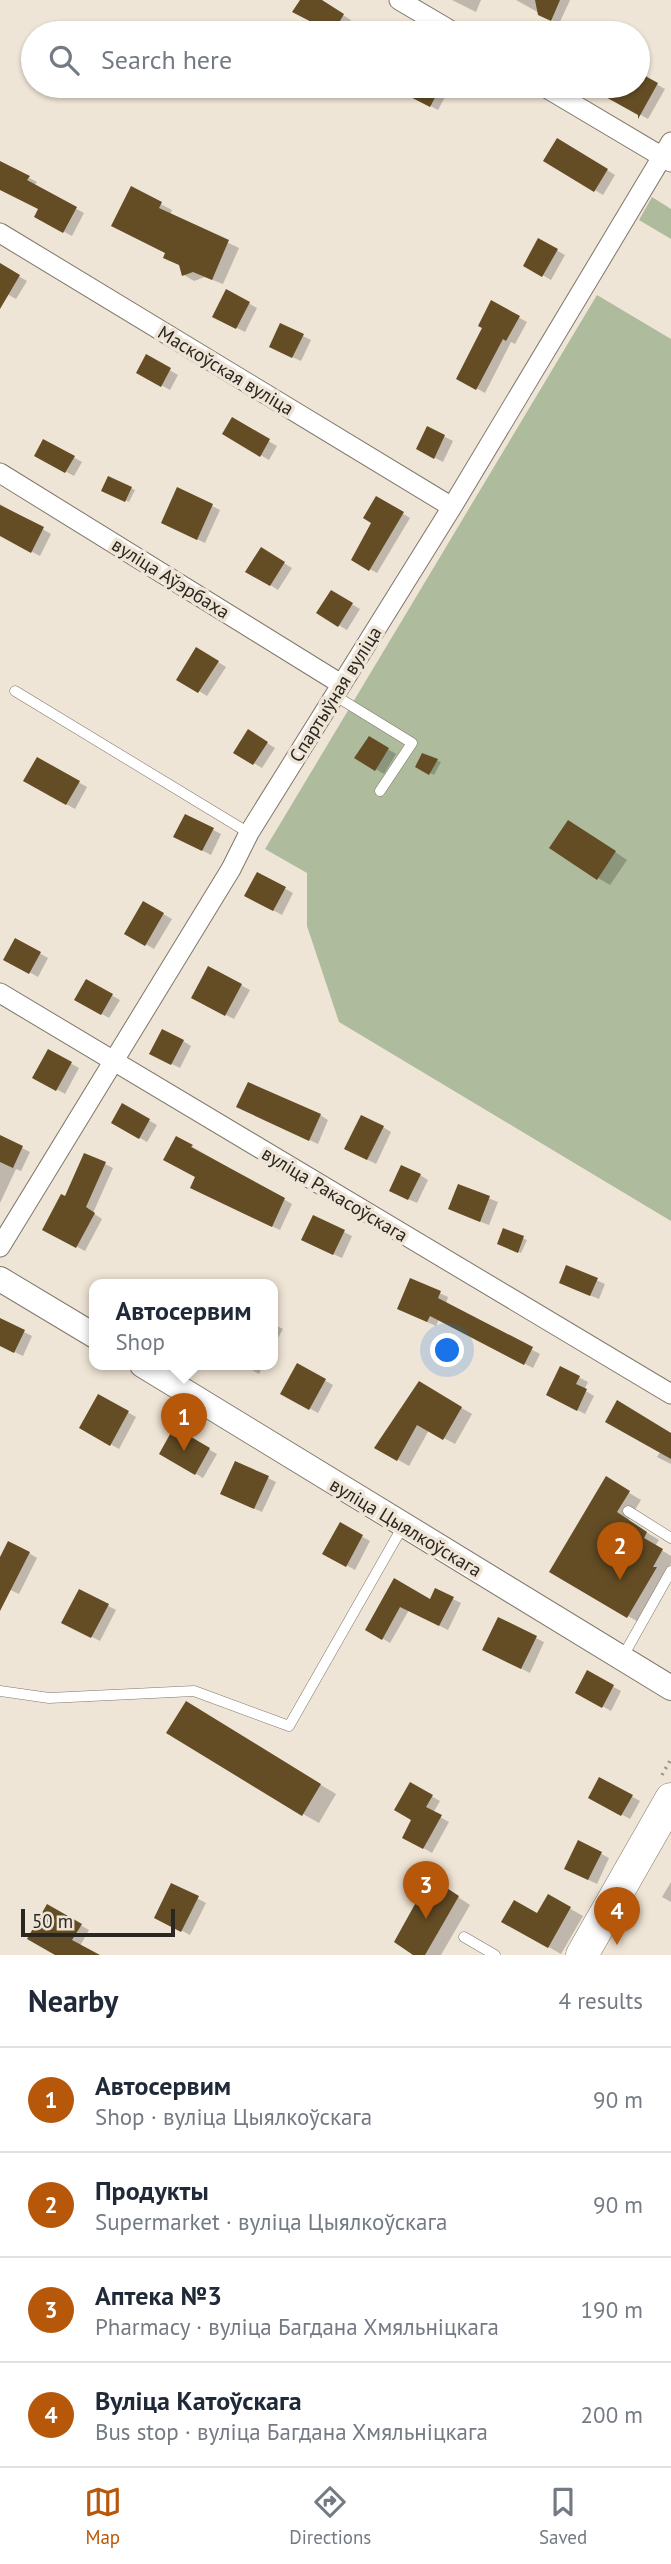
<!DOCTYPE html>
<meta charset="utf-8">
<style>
:root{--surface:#fff;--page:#f6f6f7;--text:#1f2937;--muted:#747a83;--line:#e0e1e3;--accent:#b6570a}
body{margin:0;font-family:"PT Sans",sans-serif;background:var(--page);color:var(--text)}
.scale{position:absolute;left:21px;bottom:18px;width:154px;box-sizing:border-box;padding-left:7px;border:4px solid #2a2620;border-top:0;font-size:19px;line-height:24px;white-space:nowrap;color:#2a2620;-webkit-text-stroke:5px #efe5d6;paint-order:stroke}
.you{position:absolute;left:448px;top:1351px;width:24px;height:24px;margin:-18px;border:5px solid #fff;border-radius:50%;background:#1a73e8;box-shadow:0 0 0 10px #1a73e833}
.badge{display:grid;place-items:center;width:46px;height:46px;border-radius:50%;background:var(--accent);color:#fff;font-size:23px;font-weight:700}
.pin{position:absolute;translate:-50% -58px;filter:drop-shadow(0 2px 4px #0008)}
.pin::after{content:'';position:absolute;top:37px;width:24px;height:21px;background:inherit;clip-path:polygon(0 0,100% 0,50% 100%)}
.popup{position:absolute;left:89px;top:1279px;width:189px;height:91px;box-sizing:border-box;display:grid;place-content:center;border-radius:14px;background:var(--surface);filter:drop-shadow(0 2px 5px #0005);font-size:23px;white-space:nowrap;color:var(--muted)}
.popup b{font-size:26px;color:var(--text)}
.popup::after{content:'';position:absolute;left:50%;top:100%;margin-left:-14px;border:14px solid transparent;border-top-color:var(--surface)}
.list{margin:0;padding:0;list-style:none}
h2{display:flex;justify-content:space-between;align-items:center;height:91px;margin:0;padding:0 28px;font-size:30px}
h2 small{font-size:23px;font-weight:400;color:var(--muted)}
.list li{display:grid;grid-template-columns:46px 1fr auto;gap:21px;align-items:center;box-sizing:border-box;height:105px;padding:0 28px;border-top:2px solid var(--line)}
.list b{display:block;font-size:26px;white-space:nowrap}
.list p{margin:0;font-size:23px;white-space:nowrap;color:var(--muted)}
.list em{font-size:23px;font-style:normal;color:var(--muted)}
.icon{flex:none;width:38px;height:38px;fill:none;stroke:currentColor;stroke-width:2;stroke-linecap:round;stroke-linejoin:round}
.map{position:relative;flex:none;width:671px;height:1955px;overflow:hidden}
.search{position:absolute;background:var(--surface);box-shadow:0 2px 5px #0004;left:21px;right:21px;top:21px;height:77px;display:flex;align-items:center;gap:18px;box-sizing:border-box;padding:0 24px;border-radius:38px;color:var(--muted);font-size:26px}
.sheet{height:511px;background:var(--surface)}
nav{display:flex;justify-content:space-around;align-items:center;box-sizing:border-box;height:98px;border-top:2px solid var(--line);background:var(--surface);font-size:19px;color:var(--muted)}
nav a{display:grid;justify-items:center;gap:4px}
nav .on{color:var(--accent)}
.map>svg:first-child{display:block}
.green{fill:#aebc9d}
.shadow{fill:#0003}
.building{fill:#644d25}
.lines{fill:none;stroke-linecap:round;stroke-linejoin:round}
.service-casing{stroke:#7f7669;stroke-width:11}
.minor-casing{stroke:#7f7669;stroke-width:21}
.tertiary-casing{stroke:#7f7669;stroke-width:26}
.primary-casing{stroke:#7f7669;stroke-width:33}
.path{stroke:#9c9489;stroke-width:3.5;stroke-dasharray:2 5;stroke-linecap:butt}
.service{stroke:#fff;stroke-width:10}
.minor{stroke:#fff;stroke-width:19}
.tertiary{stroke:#fff;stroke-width:24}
.primary{stroke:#fff;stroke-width:32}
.labels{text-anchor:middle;stroke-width:7;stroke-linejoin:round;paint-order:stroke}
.street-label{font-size:19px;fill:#2a2620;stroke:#efe5d6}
</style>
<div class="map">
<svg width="671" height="1955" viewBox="0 0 671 1955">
<rect width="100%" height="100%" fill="#efe5d6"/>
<!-- green -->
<path class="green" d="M 652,197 L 671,209 L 671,239 L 639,220 Z
M 597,295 L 671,339 L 671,1221 L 339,1022 L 307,926 L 307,873 L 265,849 Z"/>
<!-- shadow -->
<path class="shadow" d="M 302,0 L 319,0 L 351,20 L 343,33 L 331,33 L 295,12 Z
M 452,0 L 481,0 L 476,12 Z
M 516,0 L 570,0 L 559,24 Z
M 638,74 L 665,89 L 648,119 L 597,90 L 600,86 L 638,86 Z
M 415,86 L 451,86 L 438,110 L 410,95 Z
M 558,140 L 615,175 L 603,195 L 545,160 Z
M 0,163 L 37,182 L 34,186 L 84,213 L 72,236 L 36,217 L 40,209 L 0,188 Z
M 132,189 L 172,210 L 170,215 L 239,248 L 223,284 L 205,277 L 194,281 L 184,275 L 180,265 L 167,253 Z
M 539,240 L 565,255 L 551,280 L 525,265 Z
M 0,265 L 27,281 L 16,299 L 0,290 Z
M 227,291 L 257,308 L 245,332 L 214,316 Z
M 492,303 L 527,322 L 515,344 L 511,342 L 485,393 L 458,378 L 484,328 Z
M 303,336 L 311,340 L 301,361 L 279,351 Z
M 147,357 L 178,375 L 170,390 L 138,372 Z
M 232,420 L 277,446 L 269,460 L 224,434 Z
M 428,428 L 453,441 L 443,462 L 418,449 Z
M 44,441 L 82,462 L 74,476 L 36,455 Z
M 109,478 L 135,490 L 129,502 L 104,490 Z
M 377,498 L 410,518 L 377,573 L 353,560 L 374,522 Z
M 0,504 L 51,534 L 40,556 L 0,535 Z
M 212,506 L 220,510 L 205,543 L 171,527 Z
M 261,549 L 292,568 L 278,590 L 248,571 Z
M 331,592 L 360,609 L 347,630 L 318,613 Z
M 197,649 L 226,667 L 207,696 L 179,679 Z
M 248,731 L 275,748 L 262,768 L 235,752 Z
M 369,738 L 396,754 L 384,774 L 357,758 Z
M 423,755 L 441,762 L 434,775 L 417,766 Z
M 37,759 L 87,787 L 75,809 L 25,781 Z
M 186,816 L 221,834 L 211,855 L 184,841 Z
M 581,829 L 627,860 L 610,885 L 598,878 Z
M 258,874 L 293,893 L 282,915 L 247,896 Z
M 144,903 L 172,919 L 154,949 L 126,933 Z
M 16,940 L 48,958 L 38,977 L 6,959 Z
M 209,968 L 250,990 L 234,1019 L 193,998 Z
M 87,981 L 120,1000 L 109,1018 L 77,1000 Z
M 183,1041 L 191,1046 L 180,1068 L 160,1058 Z
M 49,1051 L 79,1068 L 65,1094 L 35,1077 Z
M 122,1105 L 157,1125 L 147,1142 L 113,1122 Z
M 246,1111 L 320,1115 L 328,1120 L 318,1144 Z
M 383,1127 L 391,1132 L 376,1164 L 354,1153 Z
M 0,1137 L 30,1152 L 21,1171 L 16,1169 L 0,1203 Z
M 177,1138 L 292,1204 L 280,1230 L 200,1192 L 197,1177 Z
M 105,1164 L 113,1168 L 93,1213 L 102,1219 L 85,1251 L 45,1229 L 66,1199 Z
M 420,1175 L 428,1180 L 417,1203 L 399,1195 Z
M 459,1186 L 498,1202 L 489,1225 L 458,1213 Z
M 504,1230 L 527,1240 L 521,1253 L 502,1245 Z
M 344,1232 L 352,1236 L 342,1258 L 311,1244 Z
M 567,1267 L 605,1284 L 599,1299 L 569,1287 Z
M 411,1280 L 448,1297 L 446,1304 L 540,1354 L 533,1368 L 439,1319 L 436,1326 L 407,1313 Z
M 0,1320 L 32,1336 L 23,1356 L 0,1345 Z
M 273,1324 L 283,1329 L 273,1347 Z
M 243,1365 L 263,1365 L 259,1374 Z
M 298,1365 L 333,1385 L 318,1413 L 282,1393 Z
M 561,1368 L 588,1382 L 584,1390 L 594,1396 L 585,1414 L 556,1399 Z
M 419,1383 L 472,1414 L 455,1444 L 429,1430 L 409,1466 L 377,1448 Z
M 99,1396 L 136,1417 L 119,1449 L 82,1428 Z
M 175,1430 L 217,1454 L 203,1478 L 161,1453 Z
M 671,1435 L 671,1464 L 657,1457 Z
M 268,1478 L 276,1482 L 262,1512 L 230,1498 Z
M 606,1479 L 641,1500 L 628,1521 L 659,1540 L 655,1546 L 671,1556 L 671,1563 L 640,1623 L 551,1571 Z
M 341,1525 L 370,1541 L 355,1570 L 325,1553 Z
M 29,1553 L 37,1558 L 19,1594 L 0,1585 L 0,1561 Z
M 395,1580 L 430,1601 L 453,1599 L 461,1603 L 448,1630 L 409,1610 L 390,1643 L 367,1629 Z
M 80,1591 L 116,1610 L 100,1641 L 63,1622 Z
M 499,1620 L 544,1642 L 530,1673 L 492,1654 Z
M 588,1673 L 621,1691 L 611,1711 L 577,1692 Z
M 202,1713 L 336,1794 L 319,1823 L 303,1814 Z
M 600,1779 L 640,1801 L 630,1819 L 590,1797 Z
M 410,1784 L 440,1801 L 433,1813 L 449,1822 L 432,1853 L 404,1837 L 414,1819 Z
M 579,1842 L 609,1858 L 597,1884 L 574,1873 Z
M 671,1882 L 671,1902 L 662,1897 Z
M 172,1885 L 206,1903 L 190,1935 L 156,1917 Z
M 443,1887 L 470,1905 L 441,1955 L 416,1955 Z
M 548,1896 L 583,1916 L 561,1954 L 503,1921 L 537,1915 Z
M 47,1906 L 89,1930 L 80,1946 L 96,1955 L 59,1955 Z"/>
<!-- building -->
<path class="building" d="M 300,0 L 322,0 L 344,14 L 333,33 L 292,12 Z
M 535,0 L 560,0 L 551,21 L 538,15 Z
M 638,72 L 658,83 L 638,119 L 638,115 L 586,86 L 638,86 Z
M 389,86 L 441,86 L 430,107 Z
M 557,138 L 608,169 L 594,192 L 543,161 Z
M 0,161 L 30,176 L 27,180 L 77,207 L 63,233 L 34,217 L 38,209 L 0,190 Z
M 131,186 L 162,202 L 159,208 L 229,240 L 212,280 L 193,272 L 182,276 L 179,265 L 163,258 L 165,253 L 111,226 Z
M 538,238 L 558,249 L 542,277 L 523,266 Z
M 0,263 L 20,275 L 0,309 Z
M 226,289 L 250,302 L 236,329 L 212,317 Z
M 491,300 L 520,316 L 506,341 L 503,339 L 476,390 L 456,379 L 482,328 L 478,326 Z
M 280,323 L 304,334 L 292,358 L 269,347 Z
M 146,354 L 171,368 L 161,387 L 136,373 Z
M 232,417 L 270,439 L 260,457 L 222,434 Z
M 427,426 L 445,435 L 434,459 L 416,449 Z
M 43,439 L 75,456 L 65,473 L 34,456 Z
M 108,476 L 132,487 L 125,502 L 101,491 Z
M 177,487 L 213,504 L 197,540 L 161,523 Z
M 376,496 L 404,512 L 369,571 L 351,560 L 371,523 L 363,518 Z
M 0,505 L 44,527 L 31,553 L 0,536 Z
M 261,547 L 285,562 L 270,586 L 245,572 Z
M 331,590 L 353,603 L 338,627 L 316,613 Z
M 196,647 L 219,661 L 198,693 L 176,680 Z
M 248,729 L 268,742 L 253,765 L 233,753 Z
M 369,736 L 389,748 L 375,771 L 354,758 Z
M 422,753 L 438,759 L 429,775 L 415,767 Z
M 37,757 L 80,781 L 66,805 L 23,781 Z
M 185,814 L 214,828 L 202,851 L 173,837 Z
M 568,820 L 616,851 L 597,880 L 549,848 Z
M 257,872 L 286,887 L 273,911 L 244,896 Z
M 143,901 L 164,913 L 145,946 L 124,934 Z
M 15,938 L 41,952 L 29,974 L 3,960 Z
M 208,966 L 242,984 L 225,1016 L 191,998 Z
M 86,979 L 113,994 L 101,1015 L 74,1000 Z
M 162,1029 L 184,1040 L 171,1065 L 149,1054 Z
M 48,1049 L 72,1062 L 56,1091 L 32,1078 Z
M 248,1082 L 321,1114 L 309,1141 L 236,1107 Z
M 122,1103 L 150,1119 L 139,1139 L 111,1123 Z
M 361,1115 L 384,1126 L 367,1160 L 344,1149 Z
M 0,1135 L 23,1146 L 13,1168 L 0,1162 Z
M 176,1136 L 193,1145 L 191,1147 L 285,1198 L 272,1227 L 190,1188 L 195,1177 L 163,1160 Z
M 84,1153 L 106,1162 L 86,1207 L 95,1213 L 76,1248 L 42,1230 L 61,1194 L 65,1196 Z
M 401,1165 L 421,1174 L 408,1200 L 389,1191 Z
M 458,1184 L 490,1196 L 480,1222 L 448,1209 Z
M 313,1215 L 345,1230 L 333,1255 L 301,1240 Z
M 503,1228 L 524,1236 L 518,1253 L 497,1244 Z
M 566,1265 L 598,1278 L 590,1296 L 559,1283 Z
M 410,1278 L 441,1291 L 438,1298 L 533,1347 L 524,1365 L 430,1316 L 427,1322 L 397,1309 Z
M 0,1318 L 25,1330 L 14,1353 L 0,1346 Z
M 297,1363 L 326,1379 L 309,1410 L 280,1394 Z
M 560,1366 L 580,1376 L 576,1384 L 587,1389 L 577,1411 L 546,1395 Z
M 419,1381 L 462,1407 L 443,1440 L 417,1425 L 397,1461 L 374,1448 Z
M 98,1394 L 129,1411 L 110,1446 L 79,1428 Z
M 617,1400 L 671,1433 L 671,1459 L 605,1422 Z
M 174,1427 L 210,1448 L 195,1475 L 159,1454 Z
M 235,1461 L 269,1476 L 254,1509 L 220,1494 Z
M 606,1476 L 630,1491 L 617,1512 L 647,1532 L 644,1538 L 663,1549 L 653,1567 L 657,1567 L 627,1618 L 549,1572 Z
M 340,1522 L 363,1535 L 346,1567 L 322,1554 Z
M 8,1541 L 30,1552 L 0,1611 L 0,1557 Z
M 394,1578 L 430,1599 L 435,1588 L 454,1597 L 439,1626 L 400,1607 L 382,1640 L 365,1630 Z
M 79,1589 L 109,1604 L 91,1638 L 61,1623 Z
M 498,1617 L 537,1636 L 521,1669 L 482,1650 Z
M 587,1670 L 614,1685 L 602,1708 L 575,1693 Z
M 186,1701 L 321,1784 L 302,1816 L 166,1733 Z
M 599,1777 L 633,1795 L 621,1816 L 588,1798 Z
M 410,1782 L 433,1795 L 426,1807 L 442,1815 L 423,1849 L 402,1838 L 411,1820 L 394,1810 Z
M 578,1840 L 602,1852 L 588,1880 L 564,1869 Z
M 430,1877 L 459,1896 L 425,1955 L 413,1955 L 394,1942 Z
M 171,1883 L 199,1896 L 181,1932 L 154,1918 Z
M 548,1894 L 571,1907 L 548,1948 L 501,1922 L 514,1900 L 537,1913 Z
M 47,1904 L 82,1924 L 72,1940 L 100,1955 L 55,1955 L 27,1939 Z"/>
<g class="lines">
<!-- service casing -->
<g class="service-casing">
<path id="service" d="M 15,691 L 249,833
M 334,695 L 412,743 L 380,791
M 628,1511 L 671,1538
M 622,1658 L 671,1571
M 0,1691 L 49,1698 L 194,1691 L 289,1726 L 403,1526
M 464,1937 L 495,1955"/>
</g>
<!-- minor casing -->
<g class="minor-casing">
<path id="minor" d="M 399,0 L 455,33
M 543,86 L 671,162
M 0,233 L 452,507
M 0,473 L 341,684
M 0,993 L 671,1394
M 0,1247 L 231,869 L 249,833 L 452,507 L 671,142"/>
</g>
<!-- tertiary casing -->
<g class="tertiary-casing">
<path id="tertiary" d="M 0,1279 L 95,1336
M 142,1365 L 671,1688"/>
</g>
<!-- primary casing -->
<g class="primary-casing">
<path id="primary" d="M 582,1955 L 671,1799"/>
</g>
<!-- path -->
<path class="path" d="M 662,1775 L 671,1759"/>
<!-- service -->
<use href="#service" class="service"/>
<!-- minor -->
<use href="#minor" class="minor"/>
<!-- tertiary -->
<use href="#tertiary" class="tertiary"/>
<!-- primary -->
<use href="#primary" class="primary"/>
</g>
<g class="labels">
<!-- street labels -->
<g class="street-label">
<text transform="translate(226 370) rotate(31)" y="7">Маскоўская вуліца</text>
<text transform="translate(171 578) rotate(32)" y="7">вуліца Аўэрбаха</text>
<text transform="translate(335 694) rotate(-58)" y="7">Спартыўная вуліца</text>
<text transform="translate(335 1194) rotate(31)" y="7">вуліца Ракасоўскага</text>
<text transform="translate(406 1527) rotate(31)" y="7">вуліца Цыялкоўскага</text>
</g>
</g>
</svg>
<div class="scale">50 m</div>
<div class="you"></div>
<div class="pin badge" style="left:184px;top:1451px">1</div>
<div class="popup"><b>Автосервим</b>Shop</div>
<div class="pin badge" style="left:620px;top:1580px">2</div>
<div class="pin badge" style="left:426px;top:1919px">3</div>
<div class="pin badge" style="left:617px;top:1945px">4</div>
<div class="search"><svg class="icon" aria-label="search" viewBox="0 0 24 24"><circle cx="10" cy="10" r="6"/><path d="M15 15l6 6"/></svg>Search here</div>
</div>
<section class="sheet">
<h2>Nearby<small>4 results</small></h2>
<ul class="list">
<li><span class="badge">1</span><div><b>Автосервим</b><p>Shop · вуліца Цыялкоўскага</p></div><em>90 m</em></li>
<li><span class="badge">2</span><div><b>Продукты</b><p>Supermarket · вуліца Цыялкоўскага</p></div><em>90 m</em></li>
<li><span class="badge">3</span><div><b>Аптека №3</b><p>Pharmacy · вуліца Багдана Хмяльніцкага</p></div><em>190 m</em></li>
<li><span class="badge">4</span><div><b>Вуліца Катоўскага</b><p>Bus stop · вуліца Багдана Хмяльніцкага</p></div><em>200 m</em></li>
</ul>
</section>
<nav>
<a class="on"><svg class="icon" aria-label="map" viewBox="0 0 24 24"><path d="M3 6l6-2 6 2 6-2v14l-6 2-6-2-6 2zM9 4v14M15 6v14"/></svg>Map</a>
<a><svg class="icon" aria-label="directions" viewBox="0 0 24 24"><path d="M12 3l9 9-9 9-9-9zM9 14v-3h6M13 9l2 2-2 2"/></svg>Directions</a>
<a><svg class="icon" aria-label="saved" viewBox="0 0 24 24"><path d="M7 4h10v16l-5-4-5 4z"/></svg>Saved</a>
</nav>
